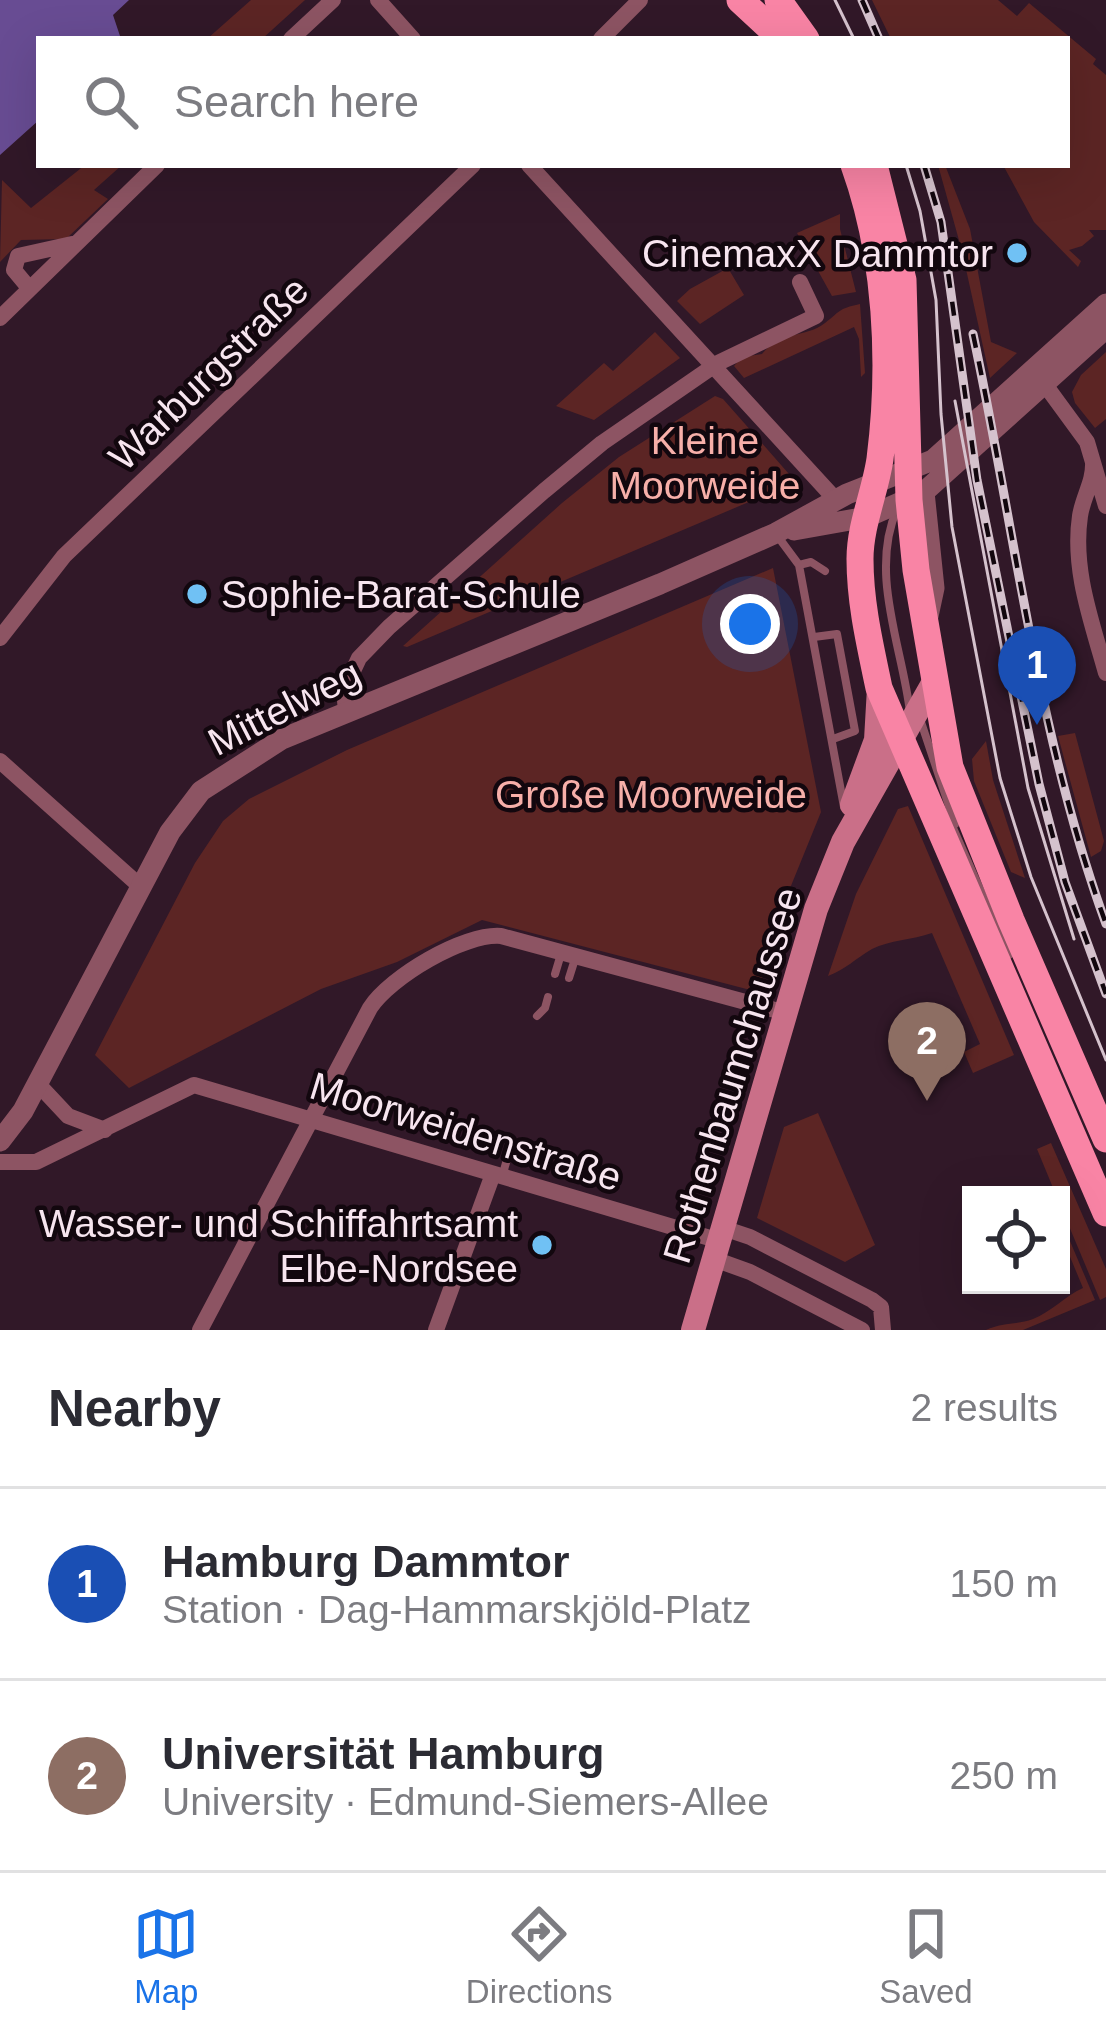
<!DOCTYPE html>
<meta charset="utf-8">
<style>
:root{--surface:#fff;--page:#f7f7f7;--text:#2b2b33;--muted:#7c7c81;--line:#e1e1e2;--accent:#1a73e8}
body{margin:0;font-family:Arial,sans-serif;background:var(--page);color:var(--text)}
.controls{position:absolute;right:36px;bottom:36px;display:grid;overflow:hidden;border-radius:0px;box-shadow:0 12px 48px #0002}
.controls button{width:108px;height:108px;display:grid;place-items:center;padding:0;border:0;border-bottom:3px solid var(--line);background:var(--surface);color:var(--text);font:60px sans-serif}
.you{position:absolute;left:750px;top:624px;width:42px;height:42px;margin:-30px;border:9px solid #fff;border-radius:50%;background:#1a73e8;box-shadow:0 0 0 18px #1a73e833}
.badge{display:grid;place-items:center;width:78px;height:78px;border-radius:50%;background:var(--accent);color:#fff;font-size:39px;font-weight:700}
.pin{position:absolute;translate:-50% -99px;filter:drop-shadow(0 3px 6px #0008)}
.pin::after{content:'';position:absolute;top:63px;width:42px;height:36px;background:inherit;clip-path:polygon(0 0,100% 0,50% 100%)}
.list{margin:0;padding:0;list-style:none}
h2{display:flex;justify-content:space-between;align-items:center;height:156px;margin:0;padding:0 48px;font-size:51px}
h2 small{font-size:39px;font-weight:400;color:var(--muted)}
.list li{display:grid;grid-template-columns:78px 1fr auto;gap:36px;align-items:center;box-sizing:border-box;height:192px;padding:0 48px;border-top:3px solid var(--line)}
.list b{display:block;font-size:45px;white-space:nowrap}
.list p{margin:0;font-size:39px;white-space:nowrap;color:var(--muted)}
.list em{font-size:39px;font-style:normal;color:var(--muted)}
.icon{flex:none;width:66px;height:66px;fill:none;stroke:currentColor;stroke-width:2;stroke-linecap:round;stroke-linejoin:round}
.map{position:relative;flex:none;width:1106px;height:1330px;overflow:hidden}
.search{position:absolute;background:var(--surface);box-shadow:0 12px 48px #0002;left:36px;right:36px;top:36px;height:132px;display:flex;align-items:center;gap:30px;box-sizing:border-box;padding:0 42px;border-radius:0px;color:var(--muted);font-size:45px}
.sheet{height:540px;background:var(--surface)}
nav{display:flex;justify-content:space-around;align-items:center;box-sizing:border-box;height:168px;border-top:3px solid var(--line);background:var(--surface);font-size:33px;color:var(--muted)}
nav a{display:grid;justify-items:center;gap:6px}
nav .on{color:var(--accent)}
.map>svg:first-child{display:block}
.green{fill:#5c2524}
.water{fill:#684c93}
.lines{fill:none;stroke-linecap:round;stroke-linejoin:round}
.service{stroke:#8d5463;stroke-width:8}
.minor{stroke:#8d5463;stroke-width:16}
.tertiary{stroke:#8d5463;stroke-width:21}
.secondary{stroke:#ca6f88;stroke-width:24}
.primary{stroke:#f984a5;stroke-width:27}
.tram{stroke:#d5c2cd;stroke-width:3}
.rail-casing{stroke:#d5c2cd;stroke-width:9}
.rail{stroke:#12070e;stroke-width:4.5;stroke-dasharray:14;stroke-linecap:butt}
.poi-dot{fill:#70c1f4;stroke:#12070e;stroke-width:4.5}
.labels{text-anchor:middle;stroke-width:9;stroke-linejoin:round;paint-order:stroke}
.poi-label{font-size:39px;fill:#f7e5ef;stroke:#12070e;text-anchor:end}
.street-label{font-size:39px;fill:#f7e5ef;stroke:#12070e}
.park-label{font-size:39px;fill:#f7afa9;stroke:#12070e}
</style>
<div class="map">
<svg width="1106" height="1330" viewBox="0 0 1106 1330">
<rect width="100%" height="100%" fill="#311828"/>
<!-- green -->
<path class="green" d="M 251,0 L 305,0 L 262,39 L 207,39 Z
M 872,0 L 998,0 L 1017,16 L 1029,3 L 1096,59 L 1093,64 L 1106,75 L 1106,230 L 1089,230 L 1094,236 L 1082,246 L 1069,250 L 1081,261 L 1078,267 L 1034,222 L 1003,165 L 1067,165 L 1067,39 L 891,39 Z
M 85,165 L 122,165 L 94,190 L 108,199 L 66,239 L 21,240 L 0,262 L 2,180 L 31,208 Z
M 938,165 L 945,165 L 970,229 L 991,342 L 1017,353 L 990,378 L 962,251 Z
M 840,214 L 840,229 L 856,292 L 832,296 L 797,233 Z
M 728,268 L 744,295 L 700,324 L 677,301 L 690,289 Z
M 860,304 L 865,373 L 861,377 L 859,339 L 854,327 L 744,378 L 734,366 L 742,357 L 762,354 C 782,329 804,339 825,323 C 841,311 837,309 860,304 Z
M 655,332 L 680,358 L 594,420 L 556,406 L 604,363 L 613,371 Z
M 1106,352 L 1106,419 L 1095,428 L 1075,403 L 1072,392 L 1081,375 Z
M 715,396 L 723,399 L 796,482 L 407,647 L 403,646 L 562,503 L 619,457 Z
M 773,568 L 821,812 L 784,903 L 758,992 L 482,920 L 397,962 L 321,989 L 129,1088 L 95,1055 L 195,863 L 223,821 L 249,799 L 347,750 Z
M 1075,733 L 1104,841 L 1101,851 L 1091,857 L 1058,736 Z
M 986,741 L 993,780 L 1025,878 L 1011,872 L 974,781 L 972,759 Z
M 908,806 L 1014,1055 L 973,1073 L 964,1052 L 980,1044 L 932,933 C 912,940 890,940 872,949 C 855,959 846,969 828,976 L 856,894 L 898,809 Z
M 818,1113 L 875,1245 L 845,1262 L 757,1218 L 784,1127 Z
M 1051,1143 L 1106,1269 L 1106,1297 L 1100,1300 L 1061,1207 L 1061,1195 L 1056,1195 L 1037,1149 Z
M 1061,1220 L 1095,1300 L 1023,1330 L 986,1330 C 1002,1322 1017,1325 1033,1319 C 1051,1312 1065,1296 1083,1288 L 1061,1235 Z"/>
<!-- water -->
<path class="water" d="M 0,0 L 129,0 L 113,15 L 121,39 L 39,39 L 39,120 L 0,155 Z"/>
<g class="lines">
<!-- service -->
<path class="service" d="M 897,509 C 869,573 902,646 910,712
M 776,534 L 799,565 L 844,807
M 799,565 L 811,562 L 825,571
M 814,637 L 837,634 L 855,731 L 833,739
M 920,719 L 955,824
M 950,821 L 1009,955
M 555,974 L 561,954
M 569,978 L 575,959
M 537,1016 L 545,1008 L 548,997
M 502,1177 L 511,1145"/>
<!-- minor -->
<path class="minor" d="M 378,0 L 413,39
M 291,39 L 333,0
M 601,39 L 640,0
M 529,165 L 836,500
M 29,288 L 14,270 L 18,256 L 72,244
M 0,318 L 157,165
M 1046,386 L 1087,442 L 1106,506
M 1093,462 C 1094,482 1083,496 1080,516 C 1072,570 1092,622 1106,673
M 0,638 L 64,556 L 473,165
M 346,711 L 344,690 L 359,658 L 389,627 L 544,491 L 602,443 L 718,363 L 816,316 L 800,282
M 0,761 L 141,887
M 38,1084 L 68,1116 L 105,1130
M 0,1162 L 36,1162 L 194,1085 L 720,1241
M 723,1228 L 750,1237 L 872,1300 L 881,1307 L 883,1330
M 714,1259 L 750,1272 L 862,1330
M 200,1330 L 370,1008 C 390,977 464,933 501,936 L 786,1013
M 436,1330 L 493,1174"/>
<!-- tertiary -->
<path class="tertiary" d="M 924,492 L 934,588 L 928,616
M 794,530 L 867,517 L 924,492 L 1106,328
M 0,1141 L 23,1111 L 170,832 L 201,791 L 282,739 L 660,584 L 776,533 L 847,494 L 933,460 L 1106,304"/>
<!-- secondary -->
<path class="secondary" d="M 852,805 L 876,740 L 879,688
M 693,1330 L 816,909 L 843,842 L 935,680"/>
<!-- primary -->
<path class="primary" d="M 740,0 L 782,39
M 778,0 L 806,39
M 854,165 C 887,256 892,364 880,459 C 875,493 860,525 860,559 C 860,603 870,645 879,688 L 1106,1213
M 874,165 L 903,280 L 909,500 L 916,570 L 950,767 L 1011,920 L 1106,1139"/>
<!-- tram -->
<path class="tram" d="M 835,0 L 854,39
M 906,165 L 920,211 L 936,300 L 941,414 L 952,527 L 1000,778 L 1031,877 L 1106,1060
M 955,401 L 1028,788 L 1074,939"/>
<!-- rail casing -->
<g class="rail-casing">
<path id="rail" d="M 862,0 L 879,39
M 924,165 L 941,222 L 977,480 L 1039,784 L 1065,882 L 1106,994
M 973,334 C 1015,530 1037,735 1106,924"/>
</g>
<!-- rail -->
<use href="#rail" class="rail"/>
</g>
<!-- markers -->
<g class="poi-dot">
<circle cx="1017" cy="253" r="12"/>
<circle cx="197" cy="594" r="12"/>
<circle cx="542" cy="1245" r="12"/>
</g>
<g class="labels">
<!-- poi labels -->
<g class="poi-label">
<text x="993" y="267">CinemaxX Dammtor</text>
<text x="221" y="608" text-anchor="start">Sophie-Barat-Schule</text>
<text x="518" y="1237">Wasser- und Schiffahrtsamt<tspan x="518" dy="45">Elbe-Nordsee</tspan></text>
</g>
<!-- street labels -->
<g class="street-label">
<text transform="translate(208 373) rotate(-44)" y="14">Warburgstraße</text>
<text transform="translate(284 707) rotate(-27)" y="14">Mittelweg</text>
<text transform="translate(732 1075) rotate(-73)" y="14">Rothenbaumchaussee</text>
<text transform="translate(466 1131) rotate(17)" y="14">Moorweidenstraße</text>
</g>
<!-- park labels -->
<g class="park-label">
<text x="705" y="454">Kleine<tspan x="705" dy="45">Moorweide</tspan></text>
<text x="651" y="808">Große Moorweide</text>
</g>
</g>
</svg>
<div class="controls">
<button><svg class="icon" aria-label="locate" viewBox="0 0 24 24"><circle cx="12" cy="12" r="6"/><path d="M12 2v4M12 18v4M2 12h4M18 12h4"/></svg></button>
</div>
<div class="you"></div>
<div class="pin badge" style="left:1037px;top:725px;background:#1a4fb4">1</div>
<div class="pin badge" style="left:927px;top:1101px;background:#8d6e63">2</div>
<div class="search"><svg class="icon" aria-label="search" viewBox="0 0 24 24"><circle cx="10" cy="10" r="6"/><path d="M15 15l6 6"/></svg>Search here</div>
</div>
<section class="sheet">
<h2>Nearby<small>2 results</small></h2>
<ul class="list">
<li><span class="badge" style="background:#1a4fb4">1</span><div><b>Hamburg Dammtor</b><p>Station · Dag-Hammarskjöld-Platz</p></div><em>150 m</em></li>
<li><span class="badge" style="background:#8d6e63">2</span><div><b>Universität Hamburg</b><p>University · Edmund-Siemers-Allee</p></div><em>250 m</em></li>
</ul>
</section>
<nav>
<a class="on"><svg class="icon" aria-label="map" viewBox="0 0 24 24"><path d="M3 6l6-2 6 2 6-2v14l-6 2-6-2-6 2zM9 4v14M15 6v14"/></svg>Map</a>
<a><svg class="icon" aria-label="directions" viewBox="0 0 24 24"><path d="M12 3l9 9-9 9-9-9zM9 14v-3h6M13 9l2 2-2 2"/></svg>Directions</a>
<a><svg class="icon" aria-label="saved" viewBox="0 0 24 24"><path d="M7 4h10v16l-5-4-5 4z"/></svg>Saved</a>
</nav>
